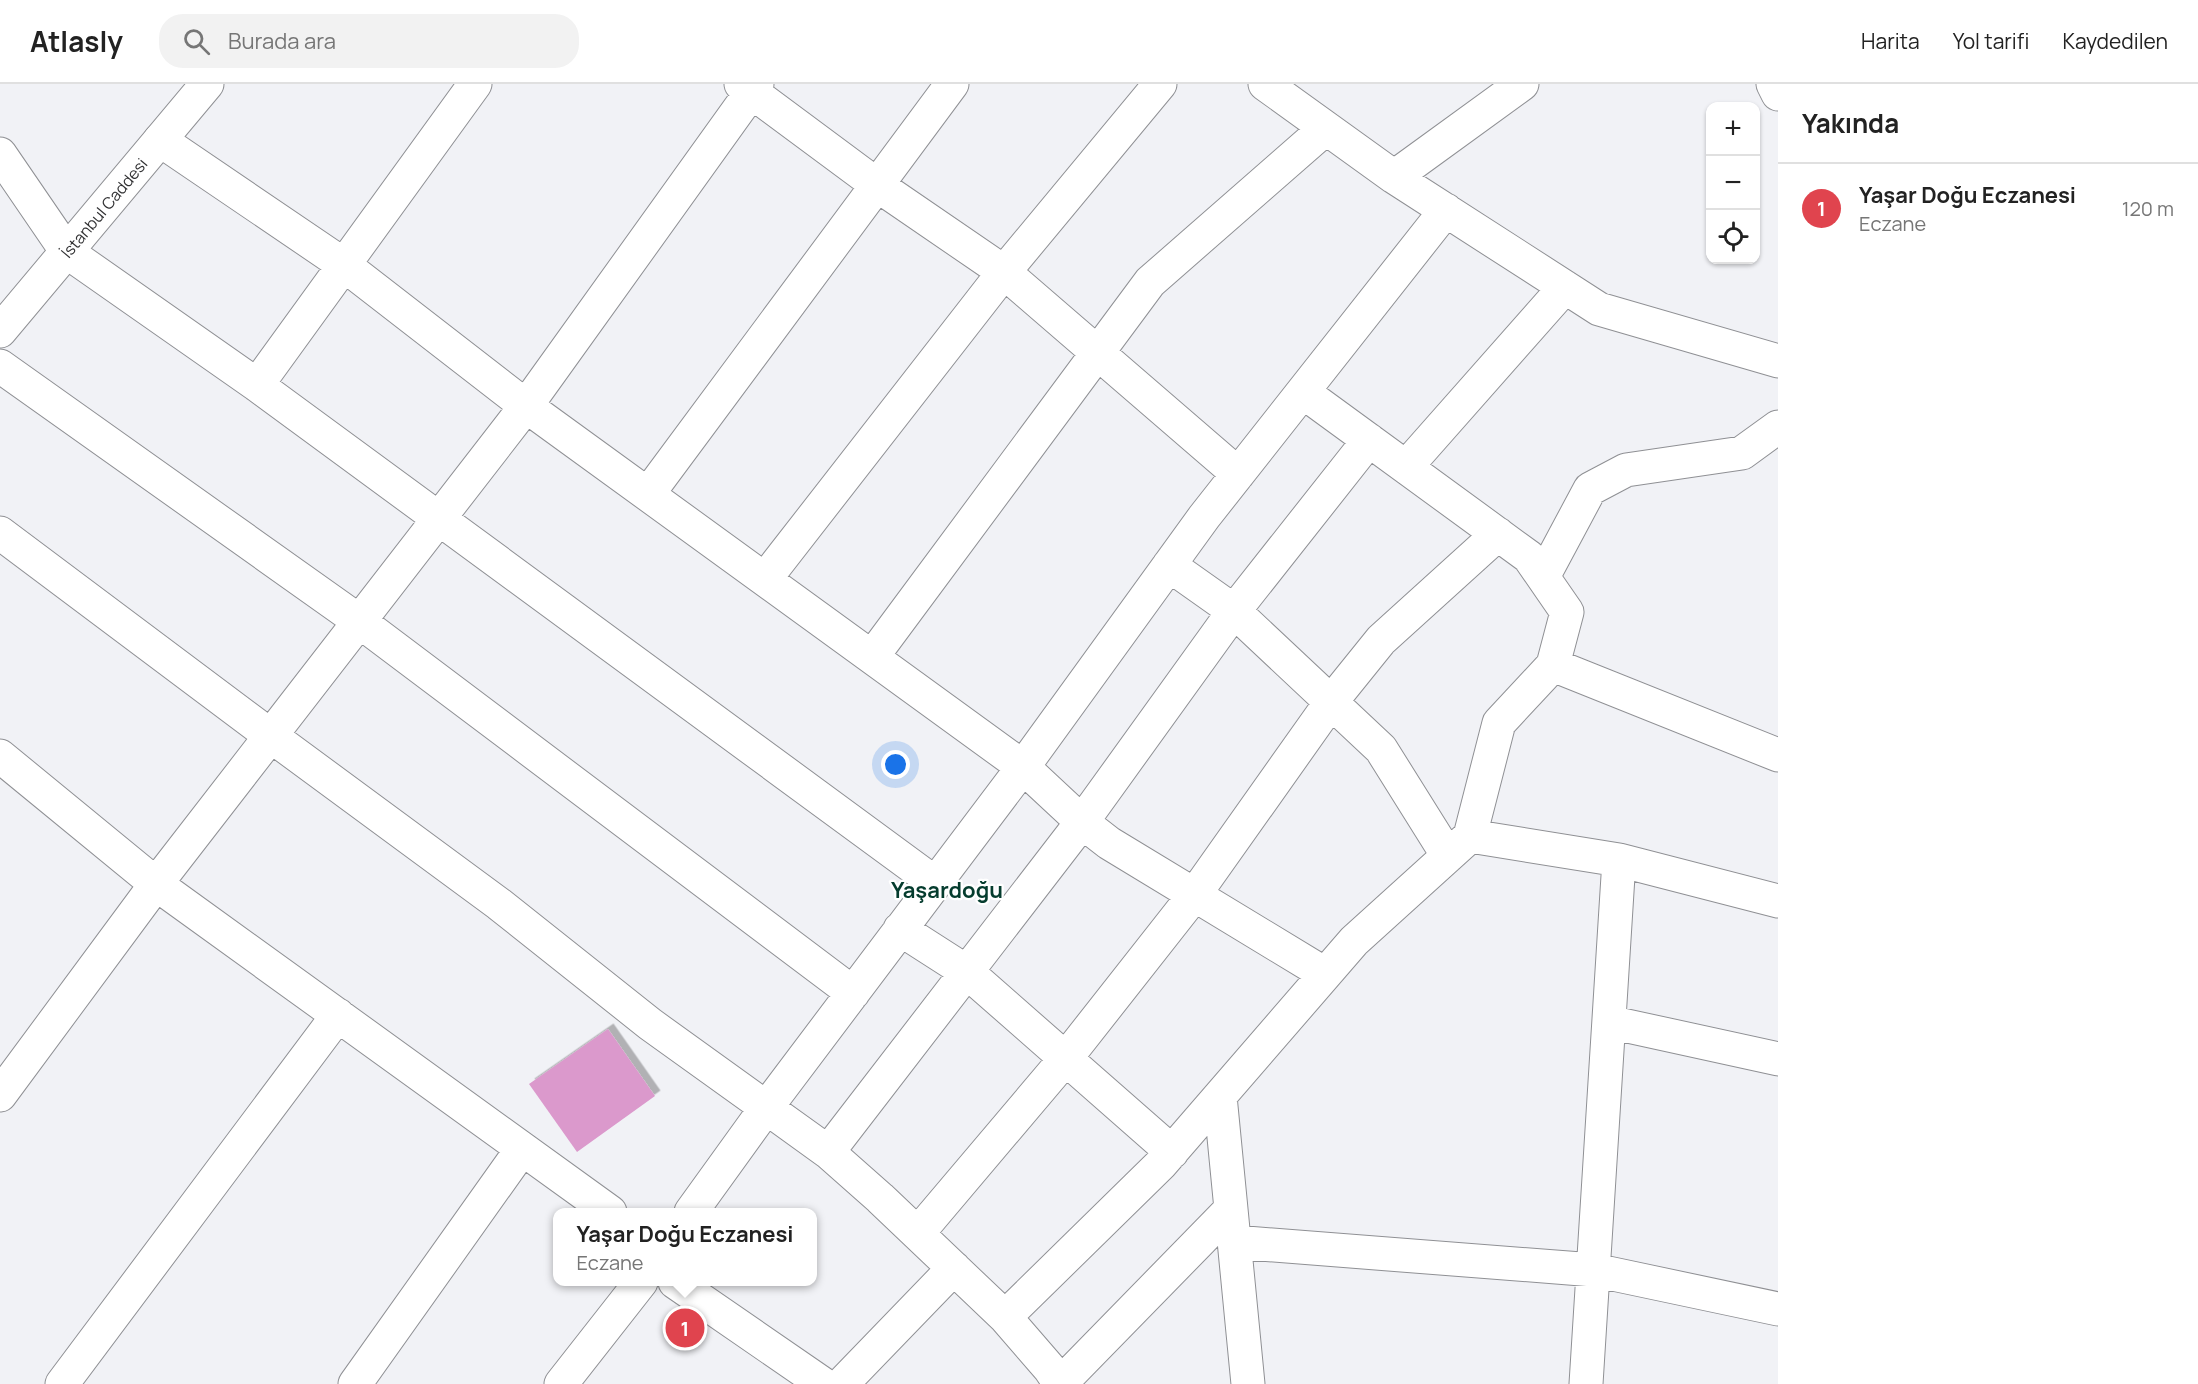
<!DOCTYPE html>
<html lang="tr">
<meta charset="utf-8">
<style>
:root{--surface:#fff;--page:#f2f2f2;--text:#222;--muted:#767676;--line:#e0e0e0;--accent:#367461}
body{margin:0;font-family:Manrope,sans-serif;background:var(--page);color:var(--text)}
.controls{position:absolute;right:18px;top:18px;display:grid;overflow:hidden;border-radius:12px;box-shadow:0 2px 4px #0004}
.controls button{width:54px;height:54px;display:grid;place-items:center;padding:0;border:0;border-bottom:2px solid var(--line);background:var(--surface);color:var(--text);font:30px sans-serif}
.you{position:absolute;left:896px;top:681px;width:21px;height:21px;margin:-15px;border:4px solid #fff;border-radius:50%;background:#1a73e8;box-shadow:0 0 0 9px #1a73e833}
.badge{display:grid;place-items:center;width:39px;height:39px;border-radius:50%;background:var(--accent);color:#fff;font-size:20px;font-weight:700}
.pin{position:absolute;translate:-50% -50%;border:3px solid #fff;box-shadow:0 2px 6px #0006}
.popup{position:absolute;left:553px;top:1124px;width:264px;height:78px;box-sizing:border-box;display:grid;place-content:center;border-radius:12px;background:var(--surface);filter:drop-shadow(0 2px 4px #0005);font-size:20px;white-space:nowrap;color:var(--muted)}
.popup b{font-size:22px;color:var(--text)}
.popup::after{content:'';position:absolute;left:50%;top:100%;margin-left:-12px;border:12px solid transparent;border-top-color:var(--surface)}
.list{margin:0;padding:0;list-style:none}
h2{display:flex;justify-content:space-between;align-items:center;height:78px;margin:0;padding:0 24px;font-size:26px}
h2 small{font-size:20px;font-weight:400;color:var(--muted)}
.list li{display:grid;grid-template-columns:39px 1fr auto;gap:18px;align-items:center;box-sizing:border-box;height:90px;padding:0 24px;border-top:2px solid var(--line)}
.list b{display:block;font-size:22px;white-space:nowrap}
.list p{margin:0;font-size:20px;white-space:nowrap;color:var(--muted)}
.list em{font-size:20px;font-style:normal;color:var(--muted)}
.icon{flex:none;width:33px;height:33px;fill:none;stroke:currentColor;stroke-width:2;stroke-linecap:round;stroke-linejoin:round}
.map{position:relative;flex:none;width:1778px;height:1300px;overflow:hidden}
header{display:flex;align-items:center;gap:36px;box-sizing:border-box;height:84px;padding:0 30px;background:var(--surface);border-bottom:2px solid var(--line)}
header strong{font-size:28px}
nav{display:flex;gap:33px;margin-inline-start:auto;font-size:21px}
.search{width:420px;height:54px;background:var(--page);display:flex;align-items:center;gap:15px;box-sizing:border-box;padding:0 21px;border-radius:24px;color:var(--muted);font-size:22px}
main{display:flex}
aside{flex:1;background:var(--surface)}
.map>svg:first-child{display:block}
.building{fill:#db99cc;filter:url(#shadow)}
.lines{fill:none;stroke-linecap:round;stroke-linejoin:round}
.minor-casing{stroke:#8f9094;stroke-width:35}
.major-casing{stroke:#8f9094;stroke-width:35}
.minor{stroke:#fff;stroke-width:33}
.major{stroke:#fff;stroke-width:33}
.labels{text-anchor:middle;stroke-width:4.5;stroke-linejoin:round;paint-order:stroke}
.street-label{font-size:16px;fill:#323234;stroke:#fff}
.district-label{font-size:22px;font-weight:bold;fill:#053c2e;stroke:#fff}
</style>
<header>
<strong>Atlasly</strong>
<div class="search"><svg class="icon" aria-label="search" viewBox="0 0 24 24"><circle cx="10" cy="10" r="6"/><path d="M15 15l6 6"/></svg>Burada ara</div>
<nav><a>Harita</a><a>Yol tarifi</a><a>Kaydedilen</a></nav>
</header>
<main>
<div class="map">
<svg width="1778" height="1300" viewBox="0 0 1778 1300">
<defs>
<filter id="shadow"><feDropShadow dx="5.5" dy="-5.5" stdDeviation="0" flood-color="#0004"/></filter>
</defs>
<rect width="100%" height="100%" fill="#f1f2f6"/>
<!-- building -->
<path class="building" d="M 608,945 L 655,1012 L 577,1068 L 529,1000 Z"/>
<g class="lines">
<!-- minor casing -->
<g class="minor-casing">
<path id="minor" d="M 741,0 L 877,101 L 1004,188 L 1238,390
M 1265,0 L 1394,93 L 1599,225 L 1778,277
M 1773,0 L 1778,10
M 160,56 L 344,181 L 526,322 L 1023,683 L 1082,738 L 1109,759 L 1325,890
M 0,70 L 67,168 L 257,301 L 935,799
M 1394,93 L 1522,0
M 0,282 L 359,537 L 853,909
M 257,301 L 475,0
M 1303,308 L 1529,473 L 1567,528 L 1553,581 L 1778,671
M 1406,383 L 1565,203
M 648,410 L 952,0
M 0,449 L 271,652 L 499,820 L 650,940 L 828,1068 L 880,1114 L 1005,1233 L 1050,1285 L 1060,1300
M 1169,481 L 1234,527 L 1381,665 L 1448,772
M 1543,493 L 1590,405 L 1626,386 L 1742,369 L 1778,343
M 765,495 L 1004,188 L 1160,0
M 872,573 L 1150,198 L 1326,44
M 0,672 L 156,800 L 610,1128
M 1470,752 L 1499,639 L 1553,581
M 1619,776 L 1778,817
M 900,845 L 967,888 L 1172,1068
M 1609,938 L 1778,975
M 0,1011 L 156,800 L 526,322 L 757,0
M 1220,1012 L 1248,1300
M 828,1068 L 1082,738 L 1234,527 L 1369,356
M 691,1128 L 766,1024 L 1023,683 L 1204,433 L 1446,126
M 918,1149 L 1066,974 L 1195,810 L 1331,618 L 1381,556 L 1498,450
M 1234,1158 L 1594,1186 L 1778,1225
M 675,1198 L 823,1300
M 1005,1233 L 1161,1080 L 1354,857 L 1470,752 L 1619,776 L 1586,1300
M 62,1300 L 338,931
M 355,1300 L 522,1065
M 561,1300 L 641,1198
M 842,1300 L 954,1184
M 1060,1300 L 1231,1125"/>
</g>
<!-- major casing -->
<g class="major-casing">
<path id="major" d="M 0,247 L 207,0"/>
</g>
<!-- minor -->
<use href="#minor" class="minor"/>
<!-- major -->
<use href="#major" class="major"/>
</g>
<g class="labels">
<!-- street labels -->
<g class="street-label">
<text transform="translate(104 124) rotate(-50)" y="6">İstanbul Caddesi</text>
</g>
<!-- district labels -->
<g class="district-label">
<text x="947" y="814">Yaşardoğu</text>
</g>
</g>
</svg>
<div class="controls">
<button>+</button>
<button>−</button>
<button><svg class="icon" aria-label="locate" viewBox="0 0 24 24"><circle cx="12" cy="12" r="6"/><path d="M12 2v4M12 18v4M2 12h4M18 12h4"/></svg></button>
</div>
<div class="you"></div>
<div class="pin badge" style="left:685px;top:1244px;background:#e0444e">1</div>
<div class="popup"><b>Yaşar Doğu Eczanesi</b>Eczane</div>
</div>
<aside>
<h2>Yakında<small></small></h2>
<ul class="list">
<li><span class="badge" style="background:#e0444e">1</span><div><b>Yaşar Doğu Eczanesi</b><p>Eczane</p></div><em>120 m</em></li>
</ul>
</aside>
</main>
